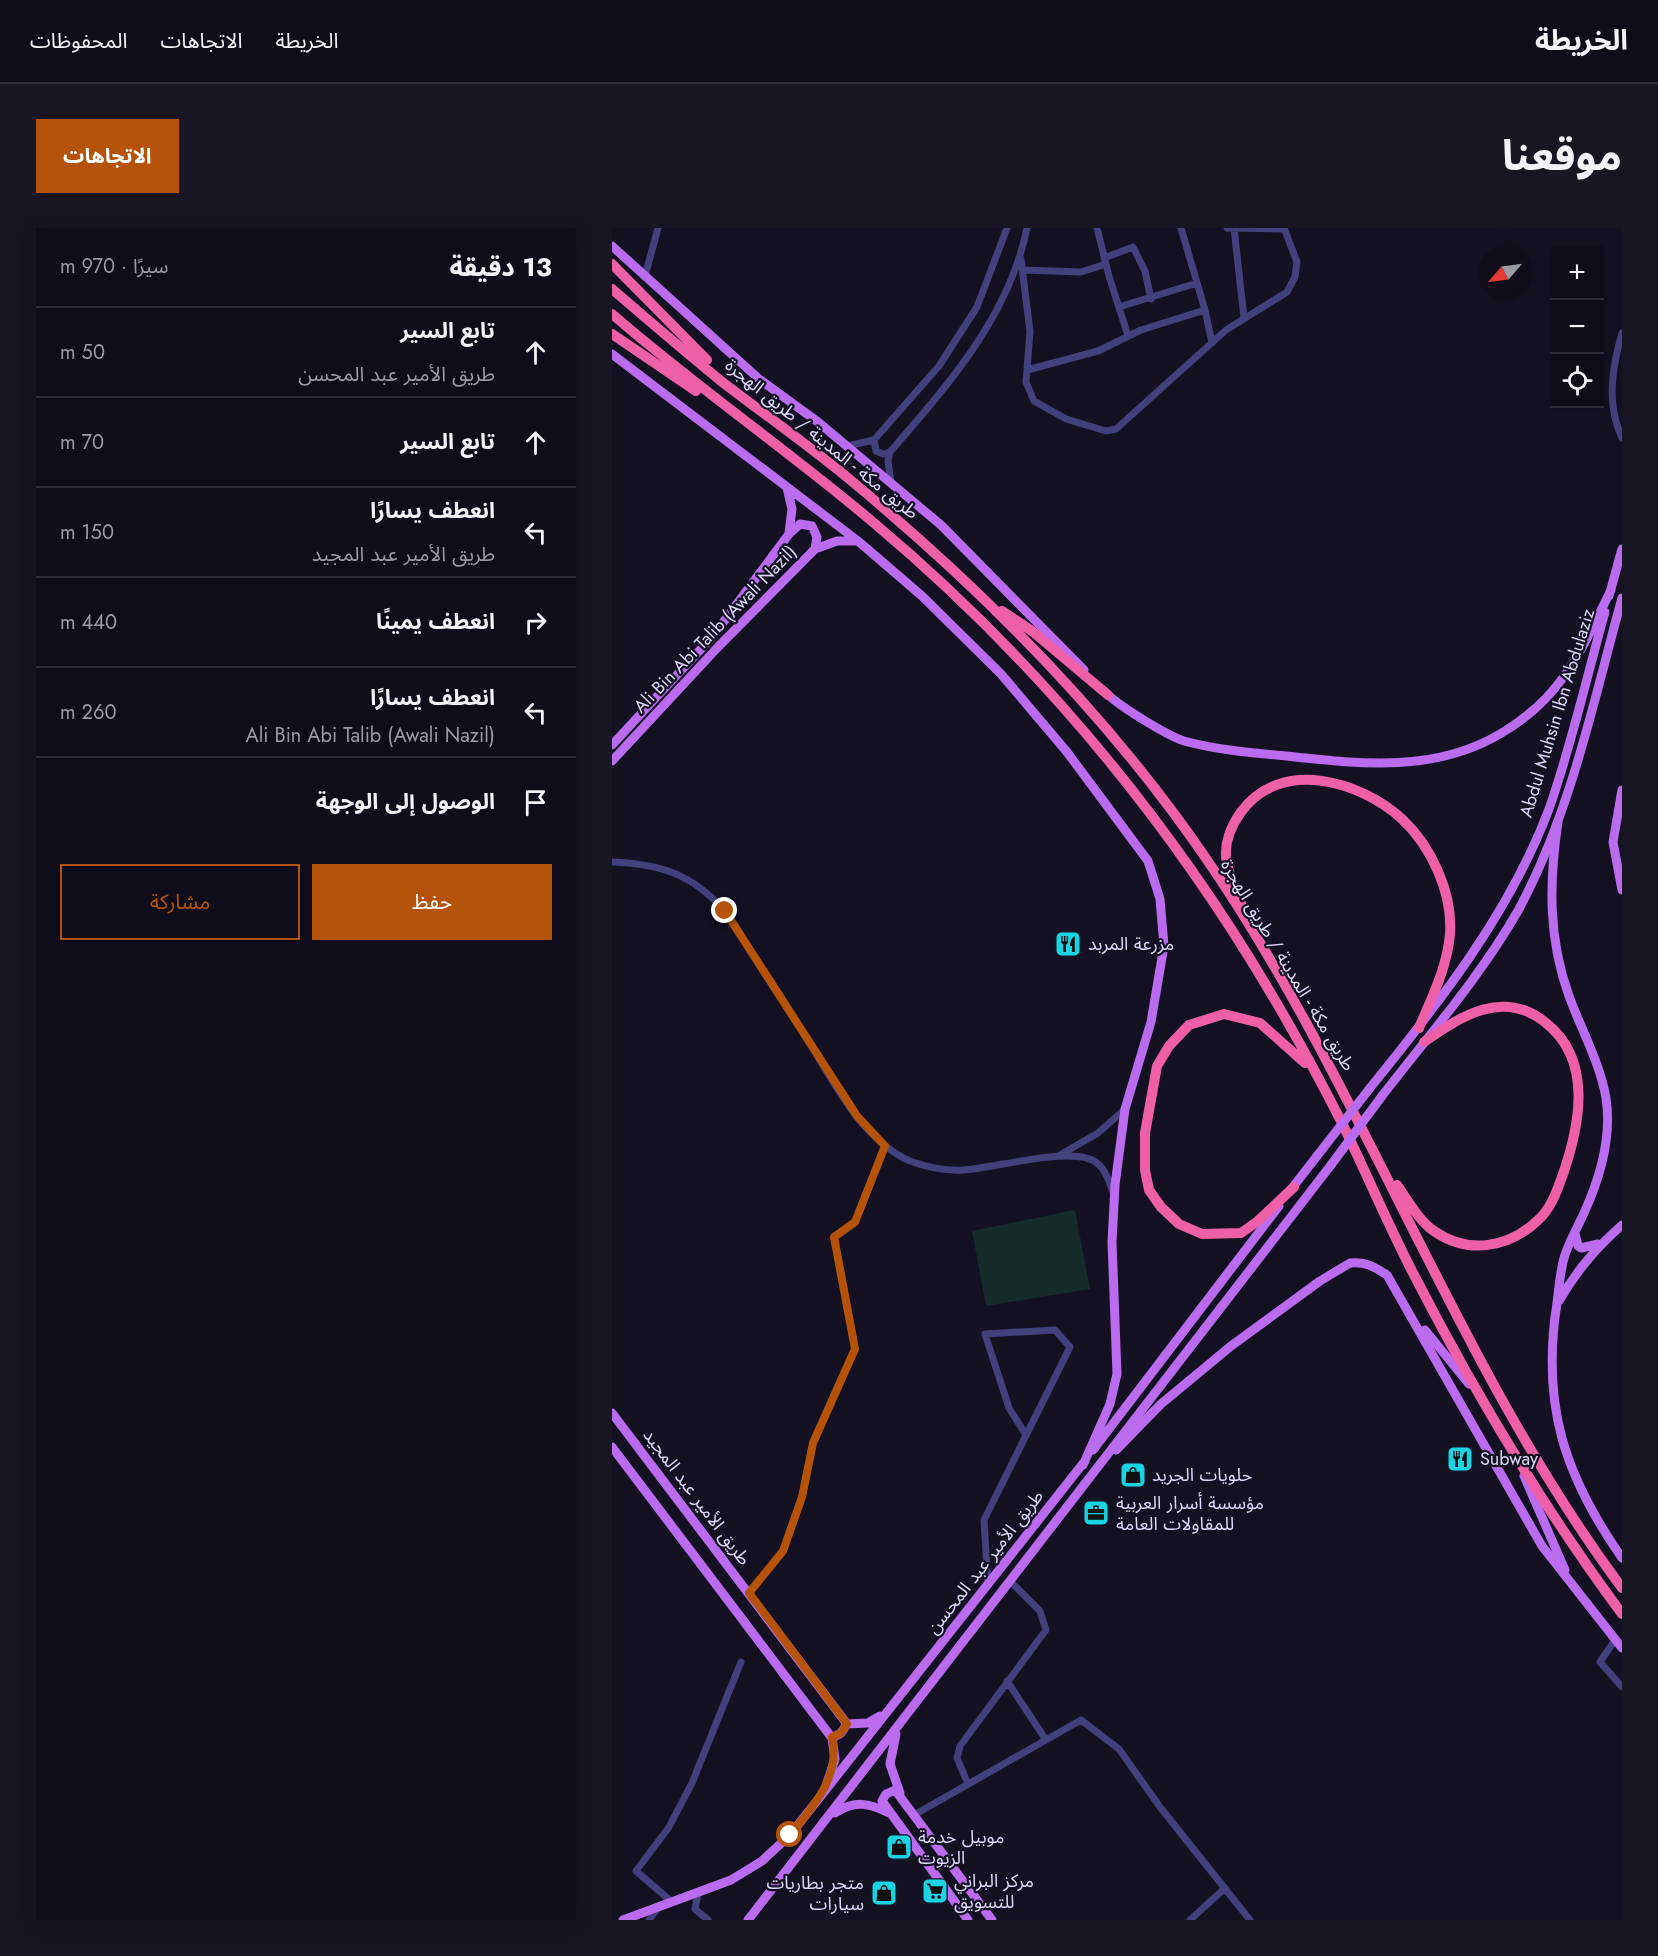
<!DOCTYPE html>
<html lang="ar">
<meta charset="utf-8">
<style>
:root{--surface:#0f0d1a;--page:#181623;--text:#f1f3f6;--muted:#9b9ca2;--line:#2f2d39;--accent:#b45309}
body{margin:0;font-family:Jost,"Noto Sans Arabic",sans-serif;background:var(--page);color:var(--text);direction:rtl}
.controls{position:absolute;right:18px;top:18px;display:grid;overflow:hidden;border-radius:0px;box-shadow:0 3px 15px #0003}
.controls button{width:54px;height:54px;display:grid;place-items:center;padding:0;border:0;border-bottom:2px solid var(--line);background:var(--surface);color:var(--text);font:30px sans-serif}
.compass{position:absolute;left:866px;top:18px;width:54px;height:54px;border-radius:50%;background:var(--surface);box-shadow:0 3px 15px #0003;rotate:242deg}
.stop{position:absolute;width:18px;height:18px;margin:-14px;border:4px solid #b45309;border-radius:50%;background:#fff}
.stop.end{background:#b45309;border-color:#fff;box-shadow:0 2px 6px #0008}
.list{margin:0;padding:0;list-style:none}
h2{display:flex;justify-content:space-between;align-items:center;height:78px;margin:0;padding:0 24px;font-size:26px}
h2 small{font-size:20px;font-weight:400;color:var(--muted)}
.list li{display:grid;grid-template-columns:39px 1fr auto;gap:18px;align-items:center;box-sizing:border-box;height:90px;padding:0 24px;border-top:2px solid var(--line)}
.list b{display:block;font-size:22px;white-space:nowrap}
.list p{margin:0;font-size:20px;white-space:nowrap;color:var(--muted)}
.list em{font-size:20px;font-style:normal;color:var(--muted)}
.actions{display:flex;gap:12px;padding:18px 24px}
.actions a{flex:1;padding:14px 0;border:2px solid var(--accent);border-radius:0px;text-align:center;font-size:21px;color:var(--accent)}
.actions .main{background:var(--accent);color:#fff}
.icon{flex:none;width:33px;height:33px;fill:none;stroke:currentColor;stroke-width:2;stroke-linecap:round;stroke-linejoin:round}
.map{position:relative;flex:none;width:1010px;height:1692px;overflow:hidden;direction:ltr;border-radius:0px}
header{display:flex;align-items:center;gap:36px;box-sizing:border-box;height:84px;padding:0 30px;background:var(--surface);border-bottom:2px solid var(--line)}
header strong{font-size:28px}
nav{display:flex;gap:33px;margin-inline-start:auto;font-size:21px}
.intro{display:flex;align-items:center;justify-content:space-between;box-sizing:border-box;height:144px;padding:0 36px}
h1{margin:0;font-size:42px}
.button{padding:15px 27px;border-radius:0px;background:var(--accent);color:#fff;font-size:21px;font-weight:700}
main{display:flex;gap:36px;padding:0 36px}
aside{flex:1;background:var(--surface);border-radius:0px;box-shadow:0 3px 15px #0003}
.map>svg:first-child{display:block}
.garden{fill:#152c2b}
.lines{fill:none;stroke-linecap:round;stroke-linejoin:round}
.minor{stroke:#42417d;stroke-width:7}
.major{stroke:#ba6bee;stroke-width:9}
.highway{stroke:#ed60a7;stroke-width:10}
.major-bridge{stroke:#ba6bee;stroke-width:9}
.route{stroke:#b45309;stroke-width:8}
.labels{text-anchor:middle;stroke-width:4.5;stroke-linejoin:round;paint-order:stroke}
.street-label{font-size:18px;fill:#dbd8fa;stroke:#141123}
.poi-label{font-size:18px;fill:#dbd8fa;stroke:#141123;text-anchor:start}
</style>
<header>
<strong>الخريطة</strong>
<nav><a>الخريطة</a><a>الاتجاهات</a><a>المحفوظات</a></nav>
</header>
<div class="intro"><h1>موقعنا</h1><a class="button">الاتجاهات</a></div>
<main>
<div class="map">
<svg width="1010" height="1692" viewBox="0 0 1010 1692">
<rect width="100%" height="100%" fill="#141123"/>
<!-- garden -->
<path class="garden" d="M 463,982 L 478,1061 L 374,1078 L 360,1003 Z"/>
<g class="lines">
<!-- minor -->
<path class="minor" d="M 485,0 L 497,48 L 516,108
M 569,0 L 593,82 L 600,115
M 615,0 L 672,1
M 622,0 L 632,90
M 492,30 L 521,19 L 533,43 L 539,71
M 409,31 L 418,103 L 414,154 L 422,173 L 454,191 L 494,203 L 504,201 L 614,102 L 675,64 L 683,49 L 685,34 L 672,0
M 411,42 L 469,44 L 494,36
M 33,48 L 46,0
M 507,79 L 585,55
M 1010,105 C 1000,140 994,176 1010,210
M 415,142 L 486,123 L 529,102 L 593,82
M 262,212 L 264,223 L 271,226 L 278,224
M 235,218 L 262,212 L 327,138 L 365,79 L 395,0
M 279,255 L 276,233 L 278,224 C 336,157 397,89 415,0
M 0,634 C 49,636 80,646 113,683 C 138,722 164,762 189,801 C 218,846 246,910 298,933 C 314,939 334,943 351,942 C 381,941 463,916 485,935 C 494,942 498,956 502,967
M 448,927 L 486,905 L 513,881
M 376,1356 L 372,1292 L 458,1119 L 443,1102 L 373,1106 L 397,1180 L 414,1207
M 137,1365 L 171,1323 L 190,1269 L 201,1215 L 243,1121 L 222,1009 L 243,995 L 273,918
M 1003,1412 L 988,1434 L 1010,1459
M 395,1453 L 434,1512
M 356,1556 L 345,1530 L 348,1518 L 434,1402 L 428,1383 L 398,1353
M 302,1587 L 469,1492 L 507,1521 L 548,1579 L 638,1692
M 86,1665 L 83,1681 L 96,1692
M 60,1674 L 24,1643 L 57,1599 L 80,1555 L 129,1434
M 37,1692 L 46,1680
M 578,1692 L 613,1660"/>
<!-- major -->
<path class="major" d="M 0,18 L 147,151 L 206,194 L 329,297 L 472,442
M 0,126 L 246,313 L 310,368 L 389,446 L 455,524 L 536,633 L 548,671 L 552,718 L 539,794 L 513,881 L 503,957 L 500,1014 L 505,1146 L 498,1176 L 471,1237
M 175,260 L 180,281 L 177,305
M 203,321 L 225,313 L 246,313
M 997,368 L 1010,321
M 492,463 C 505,477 554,507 572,513 C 605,522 641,525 675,528 C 748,536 822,545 888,506 C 950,470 969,423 999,362
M 0,517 L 101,408 L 177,306 L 188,296 L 200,298 L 205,309 L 203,321 L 106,419 L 0,533
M 1010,562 L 1001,614 L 1010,662
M 946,594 C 937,654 936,710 957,768 C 969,801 988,835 994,870 C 1000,909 988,950 972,985 C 966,999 956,1015 952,1030 C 948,1044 947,1060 945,1075 C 929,1176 952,1247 1010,1330
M 758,860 C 827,775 898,685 937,581 C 959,519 975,448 993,384
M 770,868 C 817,807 869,748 907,681 C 959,584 981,475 1010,370
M 677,964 L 705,928
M 963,1005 L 966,1018 L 969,1020 L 986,1016
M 947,1073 C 965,1042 984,1020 1010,997
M 813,1102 L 857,1156
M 0,1185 L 235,1496 L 229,1505 L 220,1510
M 0,1219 L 220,1510 L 223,1531 L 214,1558
M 481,1222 L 667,978
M 504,1222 L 549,1176 L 619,1118 L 708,1053 L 738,1035 C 754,1033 762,1039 775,1047 L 930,1318 L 1010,1420
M 912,1248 L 953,1342
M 235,1496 L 256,1495 L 268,1488
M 284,1506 L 278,1536 L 288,1565
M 223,1585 C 243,1572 257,1575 277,1585
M 11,1692 L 119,1652 L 150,1633 L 178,1607 L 473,1233
M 136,1692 L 719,937
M 356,1692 L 270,1573 L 274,1566 L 283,1562 L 380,1692"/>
<!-- highway -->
<path class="highway" d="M 0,36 L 95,132
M 0,61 C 36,92 72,123 109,153 C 153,187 199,219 242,255 C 372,363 495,487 591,626 C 752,858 841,1133 1010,1360
M 0,86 C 84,159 177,223 262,295 C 381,395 488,512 578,640 C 636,722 687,810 732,899 C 755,947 776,996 800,1043 C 861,1162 930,1278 1010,1386
M 0,106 L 84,163
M 390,383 L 420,403 L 496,467
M 630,678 C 625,664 617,649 615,635 C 611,617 619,598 629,584 C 668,530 747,552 790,591 C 819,618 841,665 838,706 C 835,740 820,769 807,800
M 785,957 C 795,971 807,993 822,1003 C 855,1026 895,1021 925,993 C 939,981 945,963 951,946 C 968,897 981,832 934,795 C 892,760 849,788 812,814
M 682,959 L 646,993 L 629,1005 L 590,1006 L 567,996 L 549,979 L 537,962 L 533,942 L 533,905 L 545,838 L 557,818 L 577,797 L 612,786 L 648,795 L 693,835"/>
<!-- major-bridge -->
<path class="major-bridge" d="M 705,928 L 758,860
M 719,937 L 770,868"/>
</g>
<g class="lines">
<!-- route -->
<path class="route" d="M 113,683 L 245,888 L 273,918 L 243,994 L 222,1009 L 243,1121 L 201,1215 L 190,1269 L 171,1323 L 137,1365 L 235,1496 L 229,1505 L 220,1509 C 229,1549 201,1578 178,1607"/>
</g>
<!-- icons -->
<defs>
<g id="restaurant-square" transform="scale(1.35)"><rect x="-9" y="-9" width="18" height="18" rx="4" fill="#1ad4e4" stroke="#141123"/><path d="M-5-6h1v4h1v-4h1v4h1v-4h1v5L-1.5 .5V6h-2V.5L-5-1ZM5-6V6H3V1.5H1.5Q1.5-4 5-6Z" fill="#111"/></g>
<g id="shop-square" transform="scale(1.35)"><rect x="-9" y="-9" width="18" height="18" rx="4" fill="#1ad4e4" stroke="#141123"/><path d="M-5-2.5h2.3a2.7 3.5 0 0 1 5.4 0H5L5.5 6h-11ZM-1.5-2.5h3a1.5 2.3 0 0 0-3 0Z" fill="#111"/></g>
<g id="office-square" transform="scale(1.35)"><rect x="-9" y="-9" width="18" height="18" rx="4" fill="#1ad4e4" stroke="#141123"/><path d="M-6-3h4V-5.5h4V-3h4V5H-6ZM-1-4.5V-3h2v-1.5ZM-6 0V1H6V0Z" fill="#111"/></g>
<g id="supermarket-square" transform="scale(1.35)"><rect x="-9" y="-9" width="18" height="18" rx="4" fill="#1ad4e4" stroke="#141123"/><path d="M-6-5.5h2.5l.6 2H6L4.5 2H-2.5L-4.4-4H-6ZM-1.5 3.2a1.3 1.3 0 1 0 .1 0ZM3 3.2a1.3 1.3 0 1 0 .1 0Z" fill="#111"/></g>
</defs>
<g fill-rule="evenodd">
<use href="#restaurant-square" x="456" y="716"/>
<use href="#restaurant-square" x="848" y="1231"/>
<use href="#shop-square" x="521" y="1247"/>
<use href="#office-square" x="484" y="1285"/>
<use href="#shop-square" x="287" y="1619"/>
<use href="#supermarket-square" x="323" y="1663"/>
<use href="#shop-square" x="272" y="1665"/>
</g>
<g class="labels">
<!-- street labels -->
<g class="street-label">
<text transform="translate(210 211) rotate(39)" y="6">طريق مكة - المدينة / طريق الهجرة</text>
<text transform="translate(103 401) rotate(-46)" y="6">Ali Bin Abi Talib (Awali Nazil)</text>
<text transform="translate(945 485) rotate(-73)" y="6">Abdul Muhsin Ibn Abdulaziz</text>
<text transform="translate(676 737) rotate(59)" y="6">طريق مكة - المدينة / طريق الهجرة</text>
<text transform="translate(85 1269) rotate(53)" y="6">طريق الأمير عبد المجيد</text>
<text transform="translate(373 1334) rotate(-52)" y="6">طريق الأمير عبد المحسن</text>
</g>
<!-- poi labels -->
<g class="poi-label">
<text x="476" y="722">مزرعة المربد</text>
<text x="868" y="1237">Subway</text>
<text x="540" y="1253">حلويات الجريد</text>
<text x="504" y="1281">مؤسسة أسرار العربية<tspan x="504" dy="21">للمقاولات العامة</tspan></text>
<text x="306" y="1615">موبيل خدمة<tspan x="306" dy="21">الزيوت</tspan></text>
<text x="342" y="1659">مركز البراني<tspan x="342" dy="21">للتسويق</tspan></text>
<text x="252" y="1661" text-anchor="end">متجر بطاريات<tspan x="252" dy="21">سيارات</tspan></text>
</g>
</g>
</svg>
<div class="controls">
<button>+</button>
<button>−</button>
<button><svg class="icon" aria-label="locate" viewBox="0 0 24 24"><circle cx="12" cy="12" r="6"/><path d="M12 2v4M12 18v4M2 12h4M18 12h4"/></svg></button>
</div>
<svg class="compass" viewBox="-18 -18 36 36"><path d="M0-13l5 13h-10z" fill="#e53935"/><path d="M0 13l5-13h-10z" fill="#9b9ca2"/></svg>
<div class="stop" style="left:178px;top:1607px"></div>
<div class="stop end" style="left:113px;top:683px"></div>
</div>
<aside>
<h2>13 دقيقة<small>سيرًا · 970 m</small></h2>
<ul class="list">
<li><svg class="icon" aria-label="ahead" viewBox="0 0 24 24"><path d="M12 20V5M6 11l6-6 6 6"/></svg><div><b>تابع السير</b><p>طريق الأمير عبد المحسن</p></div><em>50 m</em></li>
<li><svg class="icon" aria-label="ahead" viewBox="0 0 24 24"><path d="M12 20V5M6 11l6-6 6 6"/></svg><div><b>تابع السير</b></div><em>70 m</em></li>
<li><svg class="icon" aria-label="left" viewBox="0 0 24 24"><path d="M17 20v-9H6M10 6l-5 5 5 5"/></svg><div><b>انعطف يسارًا</b><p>طريق الأمير عبد المجيد</p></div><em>150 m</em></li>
<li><svg class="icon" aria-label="right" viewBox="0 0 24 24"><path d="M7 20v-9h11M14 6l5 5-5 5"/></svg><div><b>انعطف يمينًا</b></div><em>440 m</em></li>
<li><svg class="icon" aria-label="left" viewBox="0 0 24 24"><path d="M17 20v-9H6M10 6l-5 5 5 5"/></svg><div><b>انعطف يسارًا</b><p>Ali Bin Abi Talib (Awali Nazil)</p></div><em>260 m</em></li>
<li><svg class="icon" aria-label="arrive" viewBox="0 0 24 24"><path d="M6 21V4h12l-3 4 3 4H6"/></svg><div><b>الوصول إلى الوجهة</b></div></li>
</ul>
<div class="actions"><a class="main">حفظ</a><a>مشاركة</a></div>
</aside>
</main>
